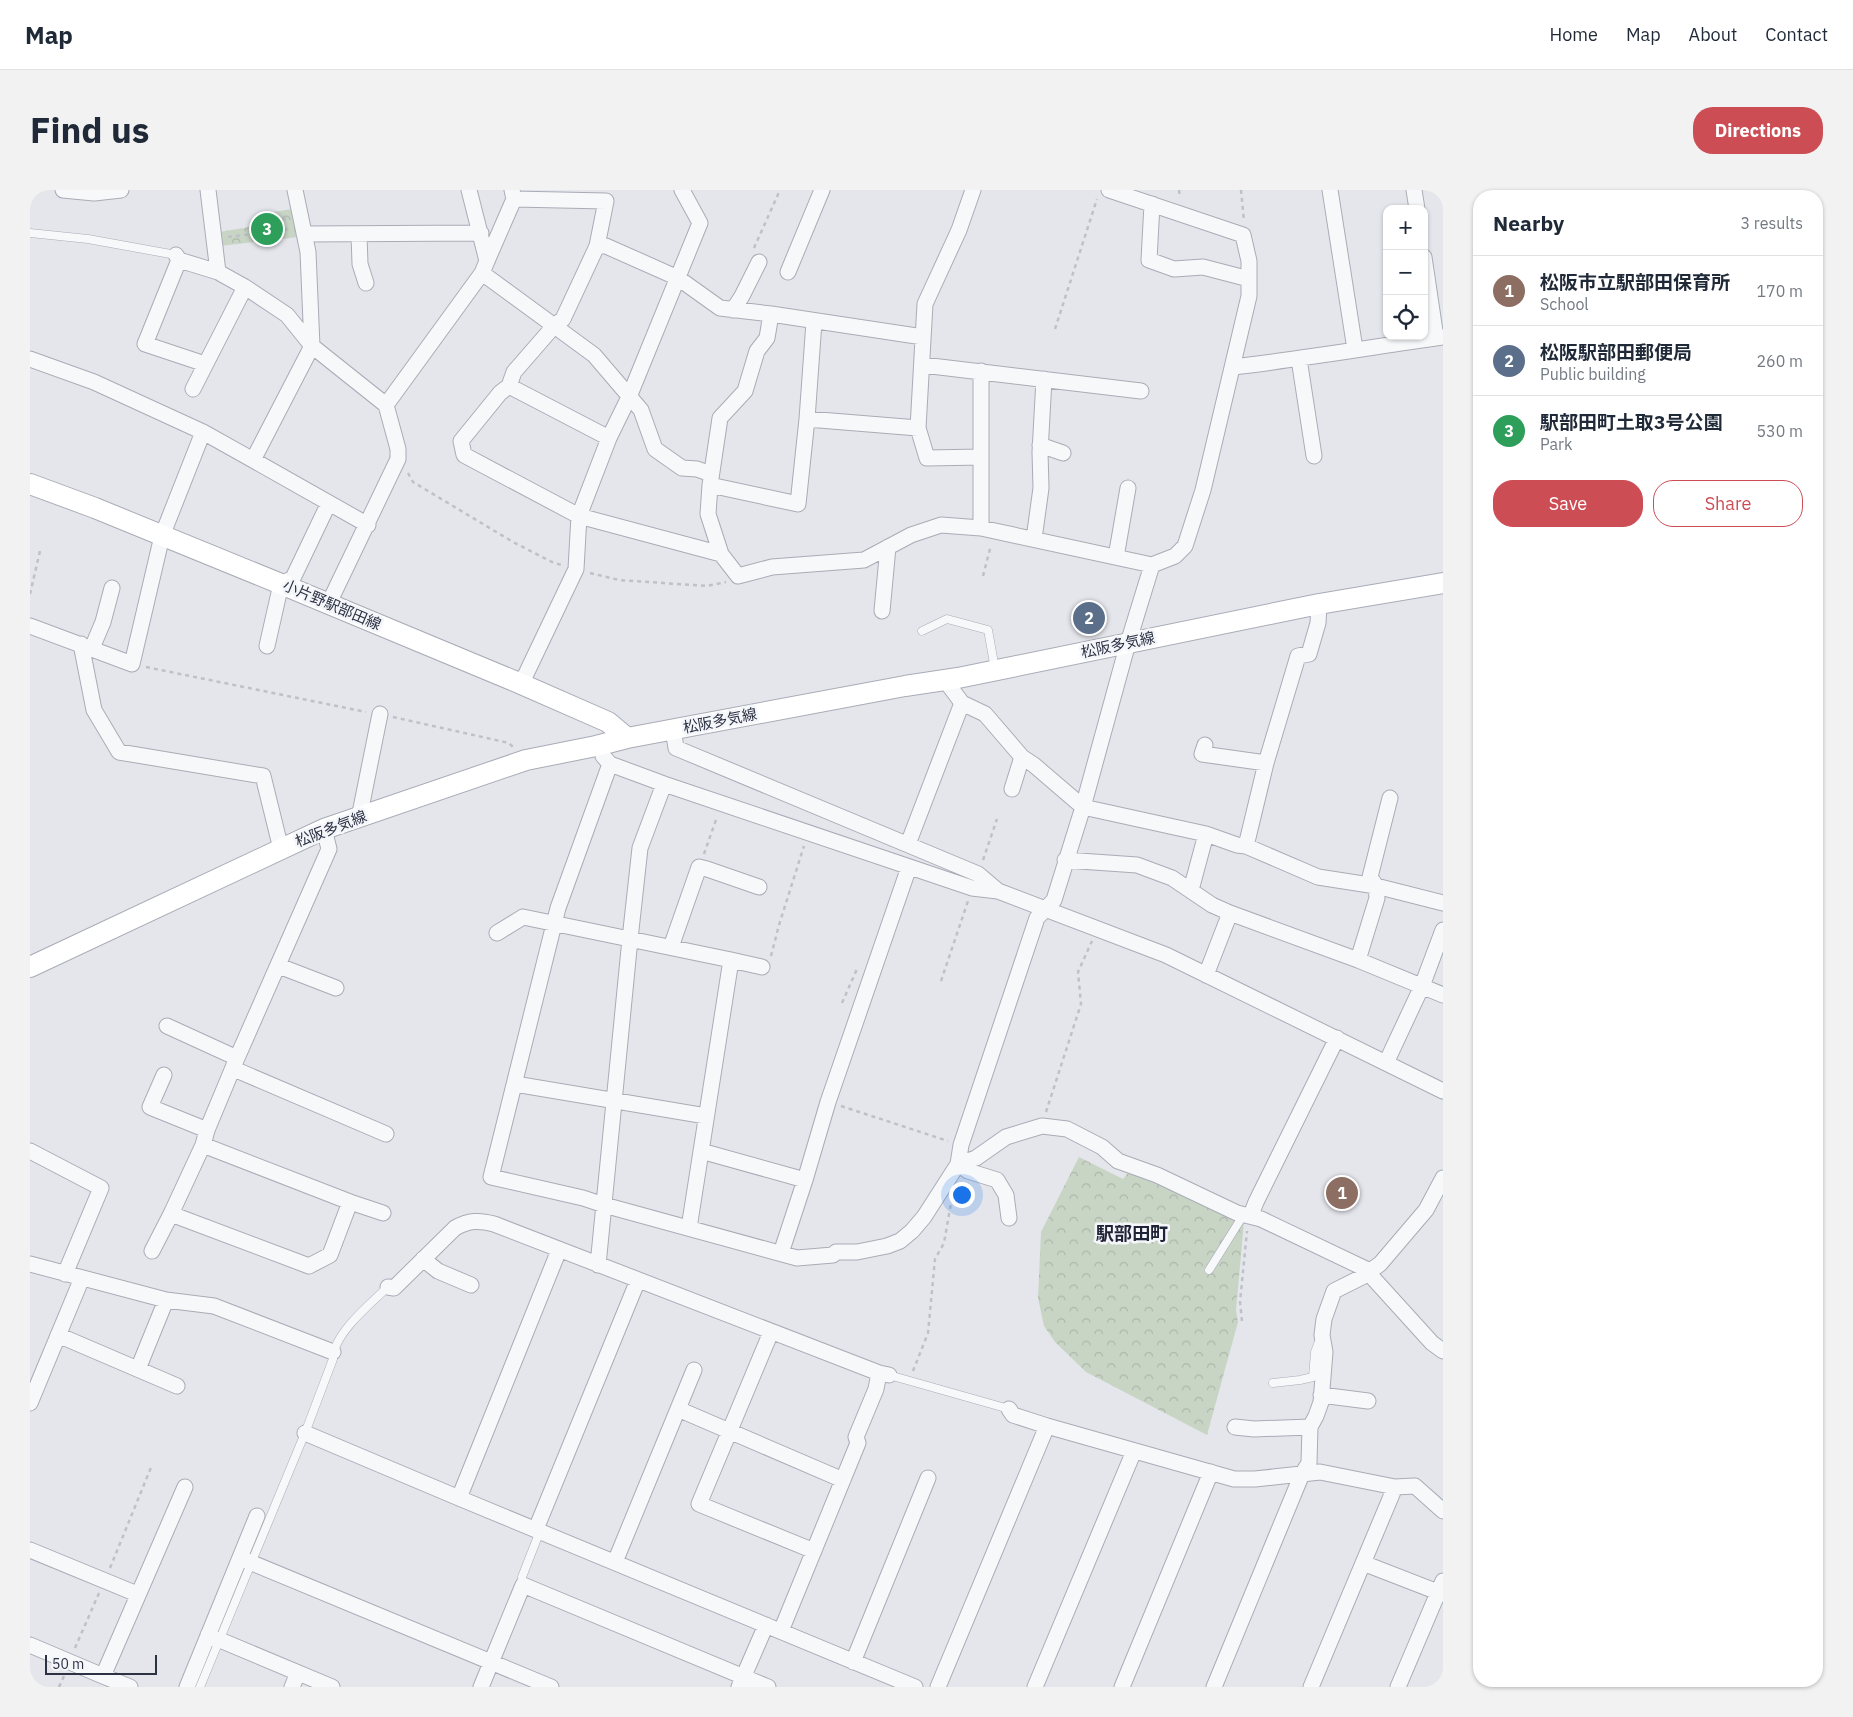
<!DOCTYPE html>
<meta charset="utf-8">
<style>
:root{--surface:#fff;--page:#f2f2f3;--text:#1f2937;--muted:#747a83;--line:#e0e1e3;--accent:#cd4d55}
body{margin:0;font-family:"IBM Plex Sans","Noto Sans JP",sans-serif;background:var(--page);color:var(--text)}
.controls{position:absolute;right:15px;top:15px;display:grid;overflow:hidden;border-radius:10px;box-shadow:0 1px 4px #0004}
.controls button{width:45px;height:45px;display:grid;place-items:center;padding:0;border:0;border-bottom:1px solid var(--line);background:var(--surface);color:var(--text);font:25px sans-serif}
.scale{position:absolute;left:15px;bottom:12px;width:112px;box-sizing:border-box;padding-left:5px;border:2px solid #2c3244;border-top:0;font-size:14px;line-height:18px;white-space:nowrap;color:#2c3244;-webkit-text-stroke:4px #f4f6f9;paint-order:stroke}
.you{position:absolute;left:931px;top:1004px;width:18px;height:18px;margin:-12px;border:4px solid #fff;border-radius:50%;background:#1a73e8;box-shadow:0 0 0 8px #1a73e833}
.badge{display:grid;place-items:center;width:32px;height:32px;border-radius:50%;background:var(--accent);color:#fff;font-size:16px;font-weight:700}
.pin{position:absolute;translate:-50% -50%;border:2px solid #fff;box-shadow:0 1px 5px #0006}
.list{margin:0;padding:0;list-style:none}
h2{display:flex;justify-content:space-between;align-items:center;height:65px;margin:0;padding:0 20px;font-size:21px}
h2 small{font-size:16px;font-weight:400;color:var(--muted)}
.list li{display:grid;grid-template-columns:32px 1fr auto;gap:15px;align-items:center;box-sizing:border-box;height:70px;padding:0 20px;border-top:1px solid var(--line)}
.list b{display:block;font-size:19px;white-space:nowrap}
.list p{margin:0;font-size:16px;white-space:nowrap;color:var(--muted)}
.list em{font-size:16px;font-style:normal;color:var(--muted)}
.actions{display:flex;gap:10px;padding:15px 20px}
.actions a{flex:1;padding:11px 0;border:1px solid var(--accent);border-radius:20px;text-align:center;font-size:18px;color:var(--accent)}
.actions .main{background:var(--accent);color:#fff}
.icon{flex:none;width:28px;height:28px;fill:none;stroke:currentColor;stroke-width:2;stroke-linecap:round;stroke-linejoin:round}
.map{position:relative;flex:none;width:1413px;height:1497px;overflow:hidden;border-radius:20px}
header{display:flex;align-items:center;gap:30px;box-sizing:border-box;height:70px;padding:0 25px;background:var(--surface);border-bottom:1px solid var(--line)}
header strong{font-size:24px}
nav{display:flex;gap:28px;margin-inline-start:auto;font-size:18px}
.intro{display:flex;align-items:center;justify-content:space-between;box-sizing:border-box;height:120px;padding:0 30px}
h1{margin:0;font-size:35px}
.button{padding:12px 22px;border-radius:20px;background:var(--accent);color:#fff;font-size:18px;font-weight:700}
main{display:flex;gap:30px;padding:0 30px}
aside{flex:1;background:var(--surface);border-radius:20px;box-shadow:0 1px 4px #0004}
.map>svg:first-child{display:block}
.park{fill:url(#park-crowns)}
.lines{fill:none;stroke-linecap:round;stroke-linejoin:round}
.lane-casing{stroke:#a9acb6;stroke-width:9}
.street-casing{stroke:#a9acb6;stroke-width:17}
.secondary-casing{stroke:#a9acb6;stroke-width:22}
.path{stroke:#bec1c7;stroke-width:2.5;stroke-dasharray:4 4;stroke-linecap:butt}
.lane{stroke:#f7f8fa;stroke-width:8}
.street{stroke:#f7f8fa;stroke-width:15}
.secondary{stroke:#fff;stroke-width:20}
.labels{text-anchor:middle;stroke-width:5;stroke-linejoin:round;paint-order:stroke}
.street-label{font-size:15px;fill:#2c3244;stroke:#f4f6f9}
.quarter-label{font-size:18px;font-weight:bold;fill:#1e2335;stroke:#f4f6f9}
</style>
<header>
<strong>Map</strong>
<nav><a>Home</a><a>Map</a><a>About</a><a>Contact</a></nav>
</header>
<div class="intro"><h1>Find us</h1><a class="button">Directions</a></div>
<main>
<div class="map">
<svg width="1413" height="1497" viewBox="0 0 1413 1497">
<defs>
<pattern id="park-crowns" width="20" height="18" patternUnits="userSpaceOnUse" patternTransform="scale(1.25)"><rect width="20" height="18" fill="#c8d5c5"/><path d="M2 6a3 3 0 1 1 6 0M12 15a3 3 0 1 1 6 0" fill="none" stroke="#acb7aa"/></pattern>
</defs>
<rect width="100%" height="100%" fill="#e4e6ec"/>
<!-- park -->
<path class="park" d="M 262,19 L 268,47 L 190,56 L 189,42 L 226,36 L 225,25 Z
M 1049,967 L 1093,989 L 1102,978 L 1214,1032 L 1206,1120 L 1208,1132 L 1177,1245 L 1056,1182 L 1025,1152 L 1014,1136 L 1008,1108 L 1011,1042 Z"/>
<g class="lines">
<!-- lane casing -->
<g class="lane-casing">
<path id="lane" d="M 0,43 L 58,49 L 146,65
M 892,441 L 917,429 L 958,440 L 965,479
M 1179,1080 L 1214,1024
M 859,1185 L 979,1219
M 1243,1193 L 1270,1190 L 1283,1187 L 1285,1162 L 1290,1149
M 493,1395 L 492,1387 L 510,1341
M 170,1497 L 275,1243 L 303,1169 C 303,1144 341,1113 358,1097"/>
</g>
<!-- street casing -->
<g class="street-casing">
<path id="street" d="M 33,0 L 64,3 L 91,0
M 178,0 L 188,82
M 265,0 L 278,62 L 282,156
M 943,0 L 929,40 L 895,114 L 888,238 L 897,268 L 951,267
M 1300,0 L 1325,159
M 1384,0 L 1387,19
M 484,9 L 576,11 L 567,56
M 1122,14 L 1119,70 L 1144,79 L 1173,77 L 1219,89
M 274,44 L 451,43
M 329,44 L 330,74 L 336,93
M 146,65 L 149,70 L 188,82 L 215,97 L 257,125 L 282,156
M 1394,67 L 1406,148
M 149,70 L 115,154 L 175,174
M 457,71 L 484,9 L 482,0
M 758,82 L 792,0
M 452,83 L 564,165 L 611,220 L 625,259 L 652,278 L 667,279 L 681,284
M 703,120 L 712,106 L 729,72
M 0,169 L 64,192 L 173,242 L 223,270 L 282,156 L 356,215 L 368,259 L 368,269 L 299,413
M 1269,169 L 1284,266
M 893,175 L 1111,201
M 1203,177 C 1273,169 1343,157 1413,147
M 479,196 L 579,248
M 163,199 L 215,97
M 356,215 L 452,83 L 457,71 L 439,0
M 777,229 L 784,132
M 888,238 L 777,229 L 768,314 L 680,295 L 690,228 L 715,201 L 727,161 L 737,148 L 741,124 L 893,147
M 1010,255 L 1033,263
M 223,270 L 338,335
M 680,295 L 678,324 L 691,364 L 549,326 L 434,265 L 431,251 L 470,203 L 479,196 L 484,182 L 524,136 L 533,129 L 567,56 L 576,56 L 648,88 L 690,118 L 741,124
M 951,338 L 1122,375
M 1004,349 L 1011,298 L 1010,262 L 1014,189
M 691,364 L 708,386 L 742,377 L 834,370 L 881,345 L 911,335 L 951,338 L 951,181
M 1086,367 L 1098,298
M 852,421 L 858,357
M 0,436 L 102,474 L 132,346 L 173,242
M 51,454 L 64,520 L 89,562 L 233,586 L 251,659
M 237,456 L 251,394 L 263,388 L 295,321
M 62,458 L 73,432 L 82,398
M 915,490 L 932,513 L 955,524 L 992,567 L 1004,575 L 1053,617 L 1176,644 L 1207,655 L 1216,656 L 1288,687 L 1346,696 L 1413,713
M 489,493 L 496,484 L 546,379 L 549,326 L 579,248 L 599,207 L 670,33 L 652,0
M 643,539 L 646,558 L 948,684 L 968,701
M 1175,555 L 1172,564 L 1236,573
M 573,566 L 580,574 L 634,594 L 942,698 L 968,701 L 1136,765 L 1413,901
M 580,574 L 528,718 L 461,987 L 553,1008 L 574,1015 L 767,1068 L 803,1065 L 806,1062 L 827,1062 L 857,1056 L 870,1051 L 882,1041 L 894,1027 L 928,974 L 931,955 L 1007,728 L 1024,710 L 1053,617 L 1098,453 L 1122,375 L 1145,366 L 1155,356 L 1173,300 L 1219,106 L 1219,71 L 1213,45 L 1079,0
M 982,599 L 992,567
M 329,628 L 350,524
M 878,654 L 932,513
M 1216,656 L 1236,573 L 1268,466 L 1279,464 L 1288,433 L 1289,414
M 1035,670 L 1107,675 L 1142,688 L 1182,715 L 1200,723 L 1328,770 L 1413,805
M 1161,700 L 1176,644
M 467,743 L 493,727 L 701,770
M 641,757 L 669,677 L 677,679 L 729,697
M 1328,770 L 1347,708 L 1346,696 L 1340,687 L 1360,608
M 249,776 L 306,798
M 1176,785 L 1200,723
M 137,836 L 207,868
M 1356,873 L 1392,796 L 1413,740
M 204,879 L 356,944
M 134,885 L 120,917 L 177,940
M 485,894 L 676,926
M 173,955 L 320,1012 L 300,1065 L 279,1076 L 141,1024 L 173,955 L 177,940 L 207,868 L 299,659 L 294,639
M 0,961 L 71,998 L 35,1084
M 671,961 L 775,990 L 751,1063
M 928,974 L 946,968 L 976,947 L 1012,936 L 1037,939 L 1072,957 L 1088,971 L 1127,985 L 1207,1023 L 1231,1029 L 1340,1081 L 1350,1074 L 1396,1020 L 1413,988
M 928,974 L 938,981 L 967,990 L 976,1005 L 979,1028
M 775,990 L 798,912 L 879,677
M 320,1012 L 353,1023
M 1221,1025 L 1226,1012 L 1307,848
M 659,1038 L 701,770 L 732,777
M 122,1061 L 141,1024
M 393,1069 L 408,1081 L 441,1095
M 0,1074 L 136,1110 L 184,1116 L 303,1162
M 568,1075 L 600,749 L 610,658 L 634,594
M 358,1097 L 364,1098 L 425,1038 C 439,1030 449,1030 464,1034 L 849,1183 L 859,1185
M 741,1142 L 669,1314 L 784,1361
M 28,1145 L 147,1196
M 108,1179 L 136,1110
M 1291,1205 L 1338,1211
M 0,1213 L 52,1088
M 648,1219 L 813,1290
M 979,1219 L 983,1225 L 1017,1236 L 1204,1289 L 1225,1289 L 1290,1282 L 1365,1297 L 1385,1296 L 1413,1321
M 1205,1237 L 1224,1239 L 1280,1237
M 275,1243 L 429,1308 L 885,1497
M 429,1308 L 529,1060
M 506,1339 L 608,1090
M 0,1360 L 107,1404
M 210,1368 L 521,1497
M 585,1372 L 664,1180
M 1333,1373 L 1413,1404
M 751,1441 L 828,1253 L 826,1247 L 846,1199 L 849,1183
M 178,1445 L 302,1497
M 0,1455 L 73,1486 L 155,1297
M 823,1472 L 898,1288
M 73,1486 L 100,1497
M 157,1497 L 227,1326
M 262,1497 L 268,1483
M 451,1497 L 493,1395 L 738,1497
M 709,1497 L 736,1435
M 908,1497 L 1017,1236
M 1005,1497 L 1104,1261
M 1092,1497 L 1181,1282
M 1184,1497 L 1272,1284 L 1279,1273 L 1280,1237 L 1286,1226 L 1291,1212 L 1295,1162 L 1292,1145 L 1294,1129 L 1304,1101 L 1332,1087 L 1340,1081 L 1343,1088 L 1402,1153 L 1413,1161
M 1281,1497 L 1365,1297
M 1368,1497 L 1413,1391"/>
</g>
<!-- secondary casing -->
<g class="secondary-casing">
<path id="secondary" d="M 0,294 L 65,318 L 251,394 L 489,493 L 578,532 L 597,548
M 0,777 L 294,639 L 496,570 L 566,556 L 597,548 L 875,496 L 928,488 L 1289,414 L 1413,393"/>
</g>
<!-- path -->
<path class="path" d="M 1149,0 L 1150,8
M 1211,0 L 1214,31
M 233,42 L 232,30 L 257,29
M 198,47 L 259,39
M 724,58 L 750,0
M 1025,139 L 1067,9
M 378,283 L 383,292 L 483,352 L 522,372 L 531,375
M 560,383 L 589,390 L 677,396 L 696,392
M 953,386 L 961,355
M 0,404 L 10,361
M 116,477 L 336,522
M 363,527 L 479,553 L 483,557
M 674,664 L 687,627
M 953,670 L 967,629
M 741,766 L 749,735 L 774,656
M 911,791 L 938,711
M 812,813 L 827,779
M 811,916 L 918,951
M 1016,922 L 1051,814 L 1048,782 L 1062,751
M 1212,1131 L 1210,1112 L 1217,1041
M 883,1181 L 898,1143 L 905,1069 L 914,1053 L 921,1013
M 80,1378 L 122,1275
M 45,1458 L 69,1403
M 29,1497 L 34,1486"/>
<!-- lane -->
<use href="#lane" class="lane"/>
<!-- street -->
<use href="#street" class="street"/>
<!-- secondary -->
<use href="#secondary" class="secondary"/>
</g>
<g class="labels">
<!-- street labels -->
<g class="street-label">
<text transform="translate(302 415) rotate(23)" y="5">小片野駅部田線</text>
<text transform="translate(1088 455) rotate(-12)" y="5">松阪多気線</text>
<text transform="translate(690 531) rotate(-11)" y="5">松阪多気線</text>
<text transform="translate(301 639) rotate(-21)" y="5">松阪多気線</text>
</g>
<!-- quarter labels -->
<g class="quarter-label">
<text x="1102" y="1050">駅部田町</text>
</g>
</g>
</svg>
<div class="controls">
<button>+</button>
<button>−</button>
<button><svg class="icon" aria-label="locate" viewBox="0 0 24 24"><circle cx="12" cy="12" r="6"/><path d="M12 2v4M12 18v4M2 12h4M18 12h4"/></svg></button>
</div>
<div class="scale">50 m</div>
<div class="you"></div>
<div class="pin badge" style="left:1312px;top:1003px;background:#8d6e63">1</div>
<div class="pin badge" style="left:1059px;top:428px;background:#5c6f8a">2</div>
<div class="pin badge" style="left:237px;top:39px;background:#2e9e5b">3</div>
</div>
<aside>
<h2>Nearby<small>3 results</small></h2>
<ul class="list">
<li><span class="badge" style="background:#8d6e63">1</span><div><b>松阪市立駅部田保育所</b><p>School</p></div><em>170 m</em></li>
<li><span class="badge" style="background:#5c6f8a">2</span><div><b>松阪駅部田郵便局</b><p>Public building</p></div><em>260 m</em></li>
<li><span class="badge" style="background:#2e9e5b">3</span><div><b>駅部田町土取3号公園</b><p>Park</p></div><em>530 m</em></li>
</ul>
<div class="actions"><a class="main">Save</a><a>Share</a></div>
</aside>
</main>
